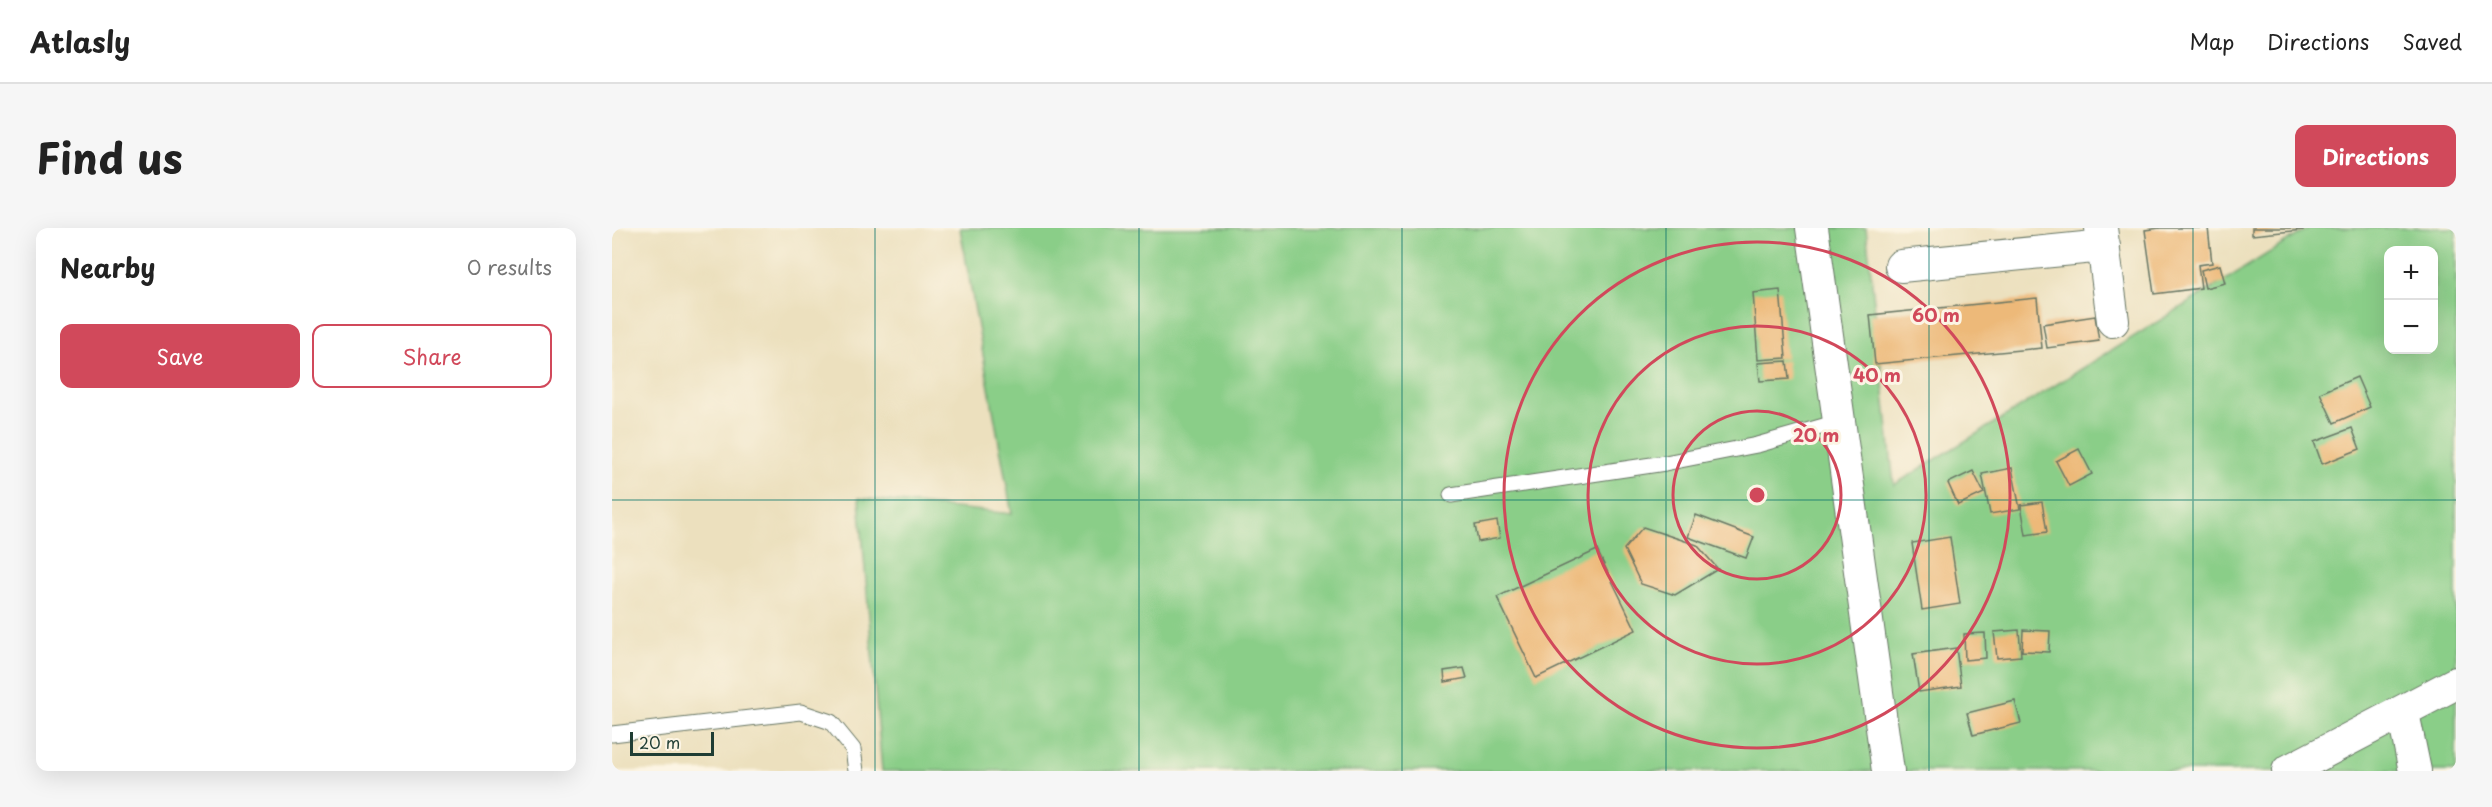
<!DOCTYPE html>
<meta charset="utf-8">
<style>
:root{--surface:#fff;--page:#f6f6f6;--text:#222;--muted:#767676;--line:#e0e0e0;--accent:#d1495b}
body{margin:0;font-family:"Playpen Sans",sans-serif;background:var(--page);color:var(--text)}
.controls{position:absolute;right:18px;top:18px;display:grid;overflow:hidden;border-radius:12px;box-shadow:0 6px 24px #0002}
.controls button{width:54px;height:54px;display:grid;place-items:center;padding:0;border:0;border-bottom:2px solid var(--line);background:var(--surface);color:var(--text);font:30px sans-serif}
.scale{position:absolute;left:18px;bottom:15px;width:84px;box-sizing:border-box;padding-left:6px;border:3px solid #1f3d34;border-top:0;font-size:16px;line-height:21px;white-space:nowrap;color:#1f3d34;-webkit-text-stroke:4px #fcf5e5;paint-order:stroke}
.list{margin:0;padding:0;list-style:none}
h2{display:flex;justify-content:space-between;align-items:center;height:78px;margin:0;padding:0 24px;font-size:26px}
h2 small{font-size:20px;font-weight:400;color:var(--muted)}
.actions{display:flex;gap:12px;padding:18px 24px}
.actions a{flex:1;padding:14px 0;border:2px solid var(--accent);border-radius:12px;text-align:center;font-size:21px;color:var(--accent)}
.actions .main{background:var(--accent);color:#fff}
.map{position:relative;flex:none;width:1844px;height:543px;overflow:hidden;border-radius:12px}
header{display:flex;align-items:center;gap:36px;box-sizing:border-box;height:84px;padding:0 30px;background:var(--surface);border-bottom:2px solid var(--line)}
header strong{font-size:28px}
nav{display:flex;gap:33px;margin-inline-start:auto;font-size:21px}
.intro{display:flex;align-items:center;justify-content:space-between;box-sizing:border-box;height:144px;padding:0 36px}
h1{margin:0;font-size:42px}
.button{padding:15px 27px;border-radius:12px;background:var(--accent);color:#fff;font-size:21px;font-weight:700}
main{display:flex;gap:36px;padding:0 36px}
aside{flex:1;background:var(--surface);border-radius:12px;box-shadow:0 6px 24px #0002}
.map>svg:first-child{display:block}
.green{fill:#8ace88;stroke:#54865e;stroke-width:1.5;fill-rule:evenodd}
.building{fill:#edb979}
.lines{fill:none;stroke-linecap:round;stroke-linejoin:round}
.lane-casing{stroke:#677664;stroke-width:17}
.street-casing{stroke:#677664;stroke-width:34}
.lane{stroke:#fff;stroke-width:15}
.street{stroke:#fff;stroke-width:32}
.grid{fill:none;stroke:#0f766e;stroke-width:1.5;stroke-opacity:0.55}
.ring{fill:none;stroke:#d1495b;stroke-width:3}
.centre{fill:#d1495b;stroke:#fcf5e5;stroke-width:3}
.ring-label{font-size:18px;text-anchor:middle;font-weight:bold;fill:#d1495b;stroke:#fcf5e5;stroke-width:6;stroke-linejoin:round;paint-order:stroke}
</style>
<header>
<strong>Atlasly</strong>
<nav><a>Map</a><a>Directions</a><a>Saved</a></nav>
</header>
<div class="intro"><h1>Find us</h1><a class="button">Directions</a></div>
<main>
<aside>
<h2>Nearby<small>0 results</small></h2>
<ul class="list">
</ul>
<div class="actions"><a class="main">Save</a><a>Share</a></div>
</aside>
<div class="map">
<svg width="1844" height="543" viewBox="0 0 1844 543">
<rect width="100%" height="100%" fill="#fcf5e5"/>
<filter id="ink" filterUnits="userSpaceOnUse"><feTurbulence type="fractalNoise" baseFrequency=".0167" numOctaves="2"/><feDisplacementMap in="SourceGraphic" scale="12" xChannelSelector="R" yChannelSelector="G"/><feConvolveMatrix kernelMatrix="1 2 1 2 8 2 1 2 1" color-interpolation-filters="sRGB"/></filter>
<filter id="wash" filterUnits="userSpaceOnUse"><feTurbulence type="fractalNoise" baseFrequency=".008" numOctaves="4" result="noise"/><feDisplacementMap in="SourceGraphic" scale="24" xChannelSelector="R" yChannelSelector="G"/><feGaussianBlur stdDeviation="1.35" result="paint"/><feColorMatrix in="noise" values="0 0 0 0 0 0 0 0 0 0 0 0 0 0 0 0 0 1.4 0 .05"/><feComposite in="paint" operator="in"/></filter>
<g filter="url(#wash)">
<rect width="100%" height="100%" fill="#ece0be"/>
<!-- green -->
<path class="green" d="M 348,0 L 1254,0 L 1282,257 L 1697,0 L 1844,0 L 1844,543 L 270,543 L 247,270 L 400,286 ZM 1776,22 L 1822,22 L 1822,122 L 1776,122 Z"/>
<g id="blocks">
<!-- building -->
<path class="building" d="M 1548,0 L 1596,0 L 1600,35 L 1586,37 L 1589,60 L 1542,66 L 1533,2 Z
M 1640,0 L 1691,0 L 1691,2 L 1640,7 Z
M 1608,37 L 1613,55 L 1593,60 L 1589,42 Z
M 1168,62 L 1174,130 L 1146,132 L 1141,65 Z
M 1425,70 L 1430,120 L 1263,136 L 1258,87 Z
M 1483,88 L 1487,113 L 1435,120 L 1431,96 Z
M 1175,133 L 1177,151 L 1148,153 L 1146,135 Z
M 1745,149 L 1758,179 L 1722,195 L 1708,165 Z
M 1740,200 L 1748,221 L 1710,236 L 1702,214 Z
M 1467,221 L 1480,246 L 1457,258 L 1444,233 Z
M 1400,240 L 1408,281 L 1378,286 L 1370,246 Z
M 1361,243 L 1372,265 L 1346,277 L 1336,255 Z
M 1430,274 L 1435,304 L 1414,307 L 1409,277 Z
M 1084,287 L 1142,309 L 1134,330 L 1076,309 Z
M 885,293 L 888,310 L 866,314 L 863,297 Z
M 1031,299 L 1085,317 L 1106,341 L 1063,367 L 1029,356 L 1012,321 Z
M 1338,309 L 1348,376 L 1310,382 L 1300,315 Z
M 985,322 L 1024,402 L 924,450 L 885,369 Z
M 1407,402 L 1409,428 L 1385,430 L 1382,404 Z
M 1411,402 L 1438,403 L 1437,424 L 1410,423 Z
M 1373,405 L 1374,430 L 1353,432 L 1352,406 Z
M 1344,420 L 1349,458 L 1307,464 L 1301,426 Z
M 852,440 L 855,450 L 833,454 L 832,443 Z
M 1403,473 L 1409,495 L 1361,507 L 1355,485 Z"/>
</g>
</g>
<g filter="url(#ink)">
<use href="#blocks" fill-opacity="0" stroke="#677664" stroke-width="1.5"/>
<g class="lines">
<!-- lane casing -->
<g class="lane-casing">
<path id="lane" d="M 839,267 L 1053,235 L 1145,217 L 1226,194
M 0,506 L 189,484 L 219,494 L 241,521 L 244,543"/>
</g>
<!-- street casing -->
<g class="street-casing">
<path id="street" d="M 1200,0 L 1276,543
M 1489,0 L 1501,93
M 1289,38 L 1492,18
M 1791,485 L 1803,543
M 1676,543 L 1844,455"/>
</g>
<!-- lane -->
<use href="#lane" class="lane"/>
<!-- street -->
<use href="#street" class="street"/>
</g>
</g>
<!-- grid -->
<path class="grid" d="M 263,0 L 263,543M 527,0 L 527,543M 790,0 L 790,543M 1054,0 L 1054,543M 1317,0 L 1317,543M 1581,0 L 1581,543M 0,272 L 1844,272"/>
<!-- distance rings -->
<g class="ring">
<circle cx="1145" cy="267" r="84"/>
<circle cx="1145" cy="267" r="169"/>
<circle cx="1145" cy="267" r="253"/>
</g>
<circle cx="1145" cy="267" r="9" class="centre"/>
<g class="ring-label">
<text x="1324" y="94">60 m</text>
<text x="1265" y="154">40 m</text>
<text x="1204" y="214">20 m</text>
</g>
</svg>
<div class="controls">
<button>+</button>
<button>−</button>
</div>
<div class="scale">20 m</div>
</div>
</main>
